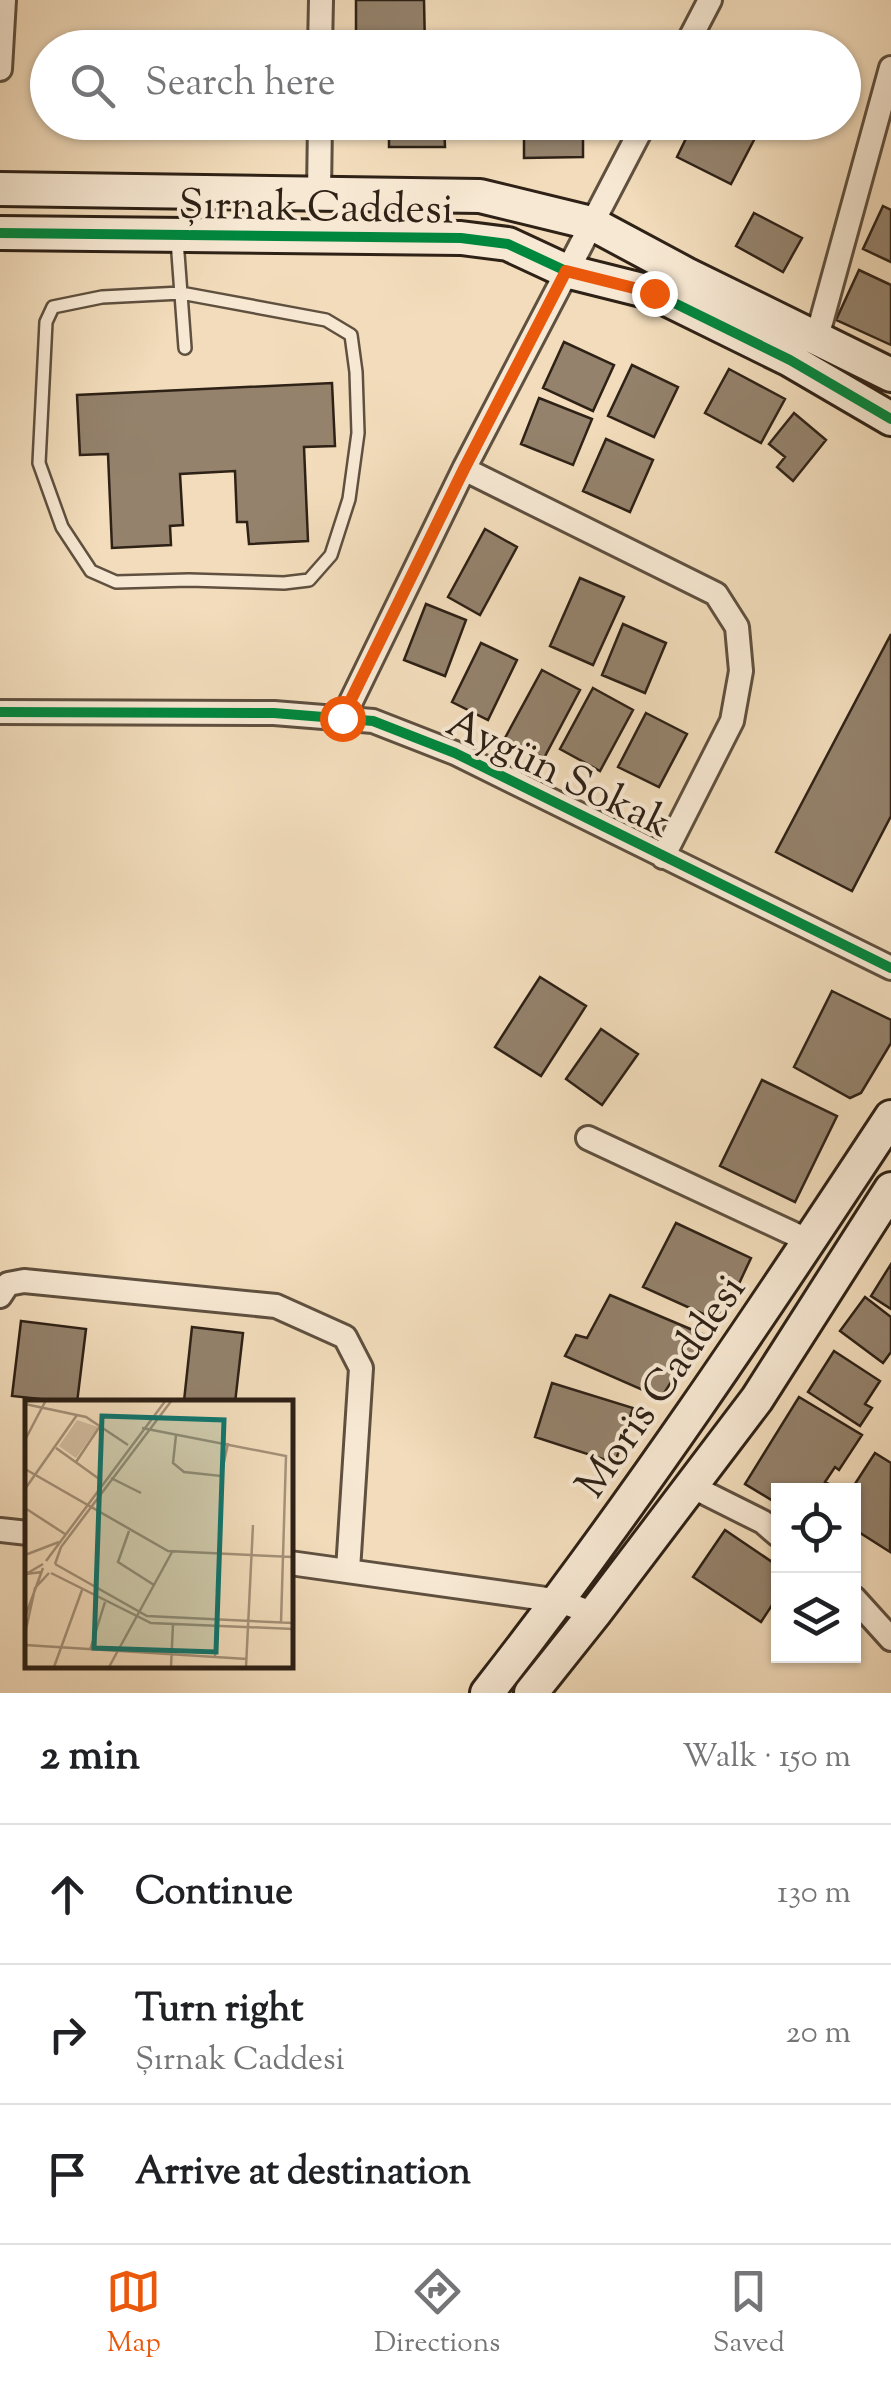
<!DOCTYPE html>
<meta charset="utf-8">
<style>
:root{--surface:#fff;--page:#f6f6f6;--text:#202124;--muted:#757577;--line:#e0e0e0;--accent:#ea580c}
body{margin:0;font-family:"Sorts Mill Goudy",serif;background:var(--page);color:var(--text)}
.controls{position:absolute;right:30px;bottom:30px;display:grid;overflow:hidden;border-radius:0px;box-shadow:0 2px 8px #0004}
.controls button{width:90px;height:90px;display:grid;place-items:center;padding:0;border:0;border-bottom:2px solid var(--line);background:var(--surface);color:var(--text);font:50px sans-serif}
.stop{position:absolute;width:30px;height:30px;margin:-22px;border:8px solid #ea580c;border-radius:50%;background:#fff}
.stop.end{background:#ea580c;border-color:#fff;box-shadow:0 2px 10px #0008}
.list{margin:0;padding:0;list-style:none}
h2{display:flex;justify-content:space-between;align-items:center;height:130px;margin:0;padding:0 40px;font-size:42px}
h2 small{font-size:32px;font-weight:400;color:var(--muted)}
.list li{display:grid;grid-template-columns:65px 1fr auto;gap:30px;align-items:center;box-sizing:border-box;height:140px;padding:0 40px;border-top:2px solid var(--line)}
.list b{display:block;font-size:38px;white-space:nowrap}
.list p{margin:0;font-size:32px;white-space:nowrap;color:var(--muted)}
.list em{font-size:32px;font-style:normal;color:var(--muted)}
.icon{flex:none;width:55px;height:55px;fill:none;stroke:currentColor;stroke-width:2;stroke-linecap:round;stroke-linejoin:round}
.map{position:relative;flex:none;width:891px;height:1693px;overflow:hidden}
.search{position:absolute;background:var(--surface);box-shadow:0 2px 8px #0004;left:30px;right:30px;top:30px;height:110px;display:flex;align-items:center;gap:25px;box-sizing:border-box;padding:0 35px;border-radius:55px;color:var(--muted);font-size:38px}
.sheet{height:550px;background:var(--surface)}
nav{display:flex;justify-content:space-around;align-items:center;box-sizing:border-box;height:140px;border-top:2px solid var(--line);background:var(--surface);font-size:28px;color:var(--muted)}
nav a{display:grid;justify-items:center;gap:5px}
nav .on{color:var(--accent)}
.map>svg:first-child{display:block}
.building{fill:#94826c;stroke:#2e2116;stroke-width:2.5}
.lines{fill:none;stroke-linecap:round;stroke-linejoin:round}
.lane-casing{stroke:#5f503f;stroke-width:16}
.street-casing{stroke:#5f503f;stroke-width:28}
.secondary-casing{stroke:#2e2116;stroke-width:38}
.lane{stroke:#f7e8d3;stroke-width:11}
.street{stroke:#f7e8d3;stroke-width:22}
.secondary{stroke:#f7e8d3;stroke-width:32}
.cycleway-casing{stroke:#f7e8d3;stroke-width:16}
.cycleway{stroke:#00873e;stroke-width:10}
.route{stroke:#ea580c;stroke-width:12}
.labels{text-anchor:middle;stroke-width:8;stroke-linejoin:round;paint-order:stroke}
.street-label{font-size:42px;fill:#2e2116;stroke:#f7e8d3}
.inset-road{fill:none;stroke:#a49179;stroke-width:2.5}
.view{fill:#0f766e;fill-opacity:0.15;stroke:#0f766e;stroke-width:5}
.inset-edge{fill:none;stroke:#2e2116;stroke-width:5}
</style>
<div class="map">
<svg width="891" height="1693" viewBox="0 0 891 1693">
<rect width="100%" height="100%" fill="#f2dcbb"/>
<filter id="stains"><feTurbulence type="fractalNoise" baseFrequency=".002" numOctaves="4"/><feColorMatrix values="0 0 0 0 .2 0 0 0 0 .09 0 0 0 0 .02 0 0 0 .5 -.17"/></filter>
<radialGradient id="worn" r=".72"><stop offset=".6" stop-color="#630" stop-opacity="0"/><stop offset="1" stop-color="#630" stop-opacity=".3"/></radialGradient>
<!-- building -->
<path class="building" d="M 356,0 L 424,0 L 425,48 L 356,48 Z
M 389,122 L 444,122 L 445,147 L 389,147 Z
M 524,122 L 583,122 L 583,157 L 524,158 Z
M 694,122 L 726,122 L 755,138 L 731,184 L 677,157 Z
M 883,206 L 891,210 L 891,262 L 863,249 Z
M 754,213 L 802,238 L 783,272 L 736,246 Z
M 859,270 L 891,285 L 891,345 L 836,320 Z
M 564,342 L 614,365 L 593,411 L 543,388 Z
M 632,365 L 678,387 L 654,437 L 608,416 Z
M 729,369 L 785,399 L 761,443 L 705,413 Z
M 332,383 L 335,446 L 304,447 L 308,541 L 249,544 L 247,522 L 237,522 L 235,471 L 180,474 L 183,525 L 170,526 L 171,545 L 112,548 L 108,454 L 80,455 L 77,395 Z
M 539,398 L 592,419 L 573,465 L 521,444 Z
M 794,413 L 826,440 L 793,481 L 777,467 L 785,457 L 769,444 Z
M 606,439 L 653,460 L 630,512 L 583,491 Z
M 485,529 L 517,547 L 480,615 L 448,597 Z
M 580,578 L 624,597 L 593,665 L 550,646 Z
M 426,604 L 466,620 L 445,676 L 404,660 Z
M 623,624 L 666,643 L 645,693 L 602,675 Z
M 891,634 L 891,816 L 852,891 L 776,852 Z
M 481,643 L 517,660 L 488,720 L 452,702 Z
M 542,670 L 580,690 L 544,758 L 505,738 Z
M 593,688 L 633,710 L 600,771 L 560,749 Z
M 646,713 L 687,734 L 659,787 L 618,767 Z
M 540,977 L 586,1006 L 541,1076 L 495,1047 Z
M 832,991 L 891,1020 L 891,1043 L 861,1093 L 850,1098 L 794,1067 Z
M 601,1029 L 638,1054 L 602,1105 L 566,1079 Z
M 762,1080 L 837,1116 L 795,1202 L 720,1166 Z
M 676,1223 L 751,1258 L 721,1322 L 643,1287 Z
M 891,1264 L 891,1309 L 871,1296 Z
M 610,1295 L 707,1336 L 697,1358 L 689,1354 L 661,1398 L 565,1356 L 576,1335 L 587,1338 Z
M 865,1297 L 891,1317 L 891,1352 L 883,1363 L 840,1331 Z
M 21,1321 L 86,1329 L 77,1403 L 12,1396 Z
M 192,1327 L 243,1333 L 235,1403 L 184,1401 Z
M 834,1351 L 880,1381 L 865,1404 L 872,1408 L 860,1426 L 808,1392 Z
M 552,1383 L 633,1408 L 615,1463 L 535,1437 Z
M 799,1397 L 862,1435 L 839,1470 L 835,1467 L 825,1482 L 829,1484 L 825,1490 L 778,1490 L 778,1504 L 745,1484 Z
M 875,1453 L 891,1463 L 890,1552 L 854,1529 L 854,1490 L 851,1490 Z
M 725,1530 L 778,1566 L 778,1596 L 761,1622 L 693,1577 Z"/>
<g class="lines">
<!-- lane casing -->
<g class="lane-casing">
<path id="lane" d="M 177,240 L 185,348
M 181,293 L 326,320 L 351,335 L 356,372 L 358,433 L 349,499 L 331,555 L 309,580 L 284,583 L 189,580 L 116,582 L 91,571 L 62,527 L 39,463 L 46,322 L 53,307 L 102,297 Z"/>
</g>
<!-- street casing -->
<g class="street-casing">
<path id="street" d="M 320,48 L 321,0
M 685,48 L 710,0
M 0,69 L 4,0
M 319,193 L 320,122
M 817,337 L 891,68
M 464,469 L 716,594 L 737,627 L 741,671 L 732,721 L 663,857
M 0,712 L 274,713 L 373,721 L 455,753 L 891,968
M 343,718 L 464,469 L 645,122
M 588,1138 L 809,1241
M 0,1296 L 8,1284 L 24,1281 L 276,1306 L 345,1337 L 361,1368 L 348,1570
M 691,1486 L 763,1522 L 778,1535
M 0,1530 L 28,1533
M 290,1563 L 560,1601 L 594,1614
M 854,1598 L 891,1639"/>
</g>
<!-- secondary casing -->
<g class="secondary-casing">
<path id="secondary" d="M 0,189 L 480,196 L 591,223 L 686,274 L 891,375
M 0,233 L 461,238 L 508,244 L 566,271 L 654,293 L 790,360 L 891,419
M 487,1693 C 632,1508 762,1313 891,1117
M 531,1693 L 594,1614 L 757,1399 L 891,1189"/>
</g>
<!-- lane -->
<use href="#lane" class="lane"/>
<!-- street -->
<use href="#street" class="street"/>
<!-- secondary -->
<use href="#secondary" class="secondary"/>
<!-- cycleway casing -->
<g class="cycleway-casing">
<path id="cycleway" d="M 0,233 L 461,238 L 508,244 L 566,271 L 654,293 L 790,360 L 891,419
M 0,712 L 274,713 L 373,721 L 455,753 L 891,968"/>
</g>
<!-- cycleway -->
<use href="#cycleway" class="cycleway"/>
</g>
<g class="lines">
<!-- route -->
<path class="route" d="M 342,718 L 464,469 L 566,271 L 654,293"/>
</g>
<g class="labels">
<!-- street labels -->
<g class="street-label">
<text transform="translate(316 205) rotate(1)" y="15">Şırnak Caddesi</text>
<text transform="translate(560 771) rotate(26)" y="15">Aygün Sokak</text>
<text transform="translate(659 1385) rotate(-55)" y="15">Moris Caddesi</text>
</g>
</g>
<!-- overview -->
<g transform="translate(25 1400)">
<rect width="268" height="268" fill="#f2dcbb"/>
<path d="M 52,20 L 73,27 L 51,58 L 34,46 Z" fill="#d1bc9f"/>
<path class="inset-road" d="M 0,4 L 61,17 L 103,45M 117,28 L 261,56 L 256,223M 151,35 L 148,63 L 159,72 L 196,76 L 203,43M 0,40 L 21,0M 31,48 L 77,81M 51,62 L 77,23M 0,69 L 143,151 L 268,157M 86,78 L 116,93M 0,89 L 52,15M 0,108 L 40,134M 104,131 L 93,162 L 129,185M 0,155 L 34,142M 21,161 L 141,0M 30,164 L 122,216 L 268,223M 30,164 L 36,147 L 147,0M 17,172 L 1,174 L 18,164M 26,173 L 126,223 L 268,229M 0,217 L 18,168M 0,234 L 10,188 L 24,173M 0,245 L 222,259M 65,250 L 80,202M 190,257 L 192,226M 29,267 L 57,190M 84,267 L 147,152M 146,267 L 148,224M 221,267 L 228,125"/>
<path class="view" d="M 77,16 L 199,20 L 191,252 L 69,248 Z"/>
<rect width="268" height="268" class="inset-edge"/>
</g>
<rect width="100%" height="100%" filter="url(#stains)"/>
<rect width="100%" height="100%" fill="url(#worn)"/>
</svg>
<div class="controls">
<button><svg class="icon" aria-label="locate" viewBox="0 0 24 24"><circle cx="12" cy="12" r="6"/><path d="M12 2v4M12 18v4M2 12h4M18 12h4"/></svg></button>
<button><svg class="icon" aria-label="layers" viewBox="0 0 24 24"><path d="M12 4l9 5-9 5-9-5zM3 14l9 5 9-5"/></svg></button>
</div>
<div class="stop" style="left:342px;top:718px"></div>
<div class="stop end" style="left:654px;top:293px"></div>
<div class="search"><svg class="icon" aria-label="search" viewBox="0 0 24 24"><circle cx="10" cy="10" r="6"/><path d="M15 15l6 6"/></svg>Search here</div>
</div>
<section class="sheet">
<h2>2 min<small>Walk · 150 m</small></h2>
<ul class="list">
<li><svg class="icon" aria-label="ahead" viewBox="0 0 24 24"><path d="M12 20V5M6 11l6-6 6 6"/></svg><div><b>Continue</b></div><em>130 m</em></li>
<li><svg class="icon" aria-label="right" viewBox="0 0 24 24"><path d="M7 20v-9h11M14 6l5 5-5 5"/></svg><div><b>Turn right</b><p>Şırnak Caddesi</p></div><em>20 m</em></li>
<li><svg class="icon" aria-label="arrive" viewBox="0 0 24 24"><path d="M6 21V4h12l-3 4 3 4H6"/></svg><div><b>Arrive at destination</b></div></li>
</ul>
</section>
<nav>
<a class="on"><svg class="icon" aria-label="map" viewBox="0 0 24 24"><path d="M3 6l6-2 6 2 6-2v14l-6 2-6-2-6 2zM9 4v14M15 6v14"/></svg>Map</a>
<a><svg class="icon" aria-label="directions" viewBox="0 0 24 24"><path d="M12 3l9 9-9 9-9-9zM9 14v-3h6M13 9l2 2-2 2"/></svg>Directions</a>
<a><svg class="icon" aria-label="saved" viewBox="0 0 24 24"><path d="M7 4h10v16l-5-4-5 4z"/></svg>Saved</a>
</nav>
